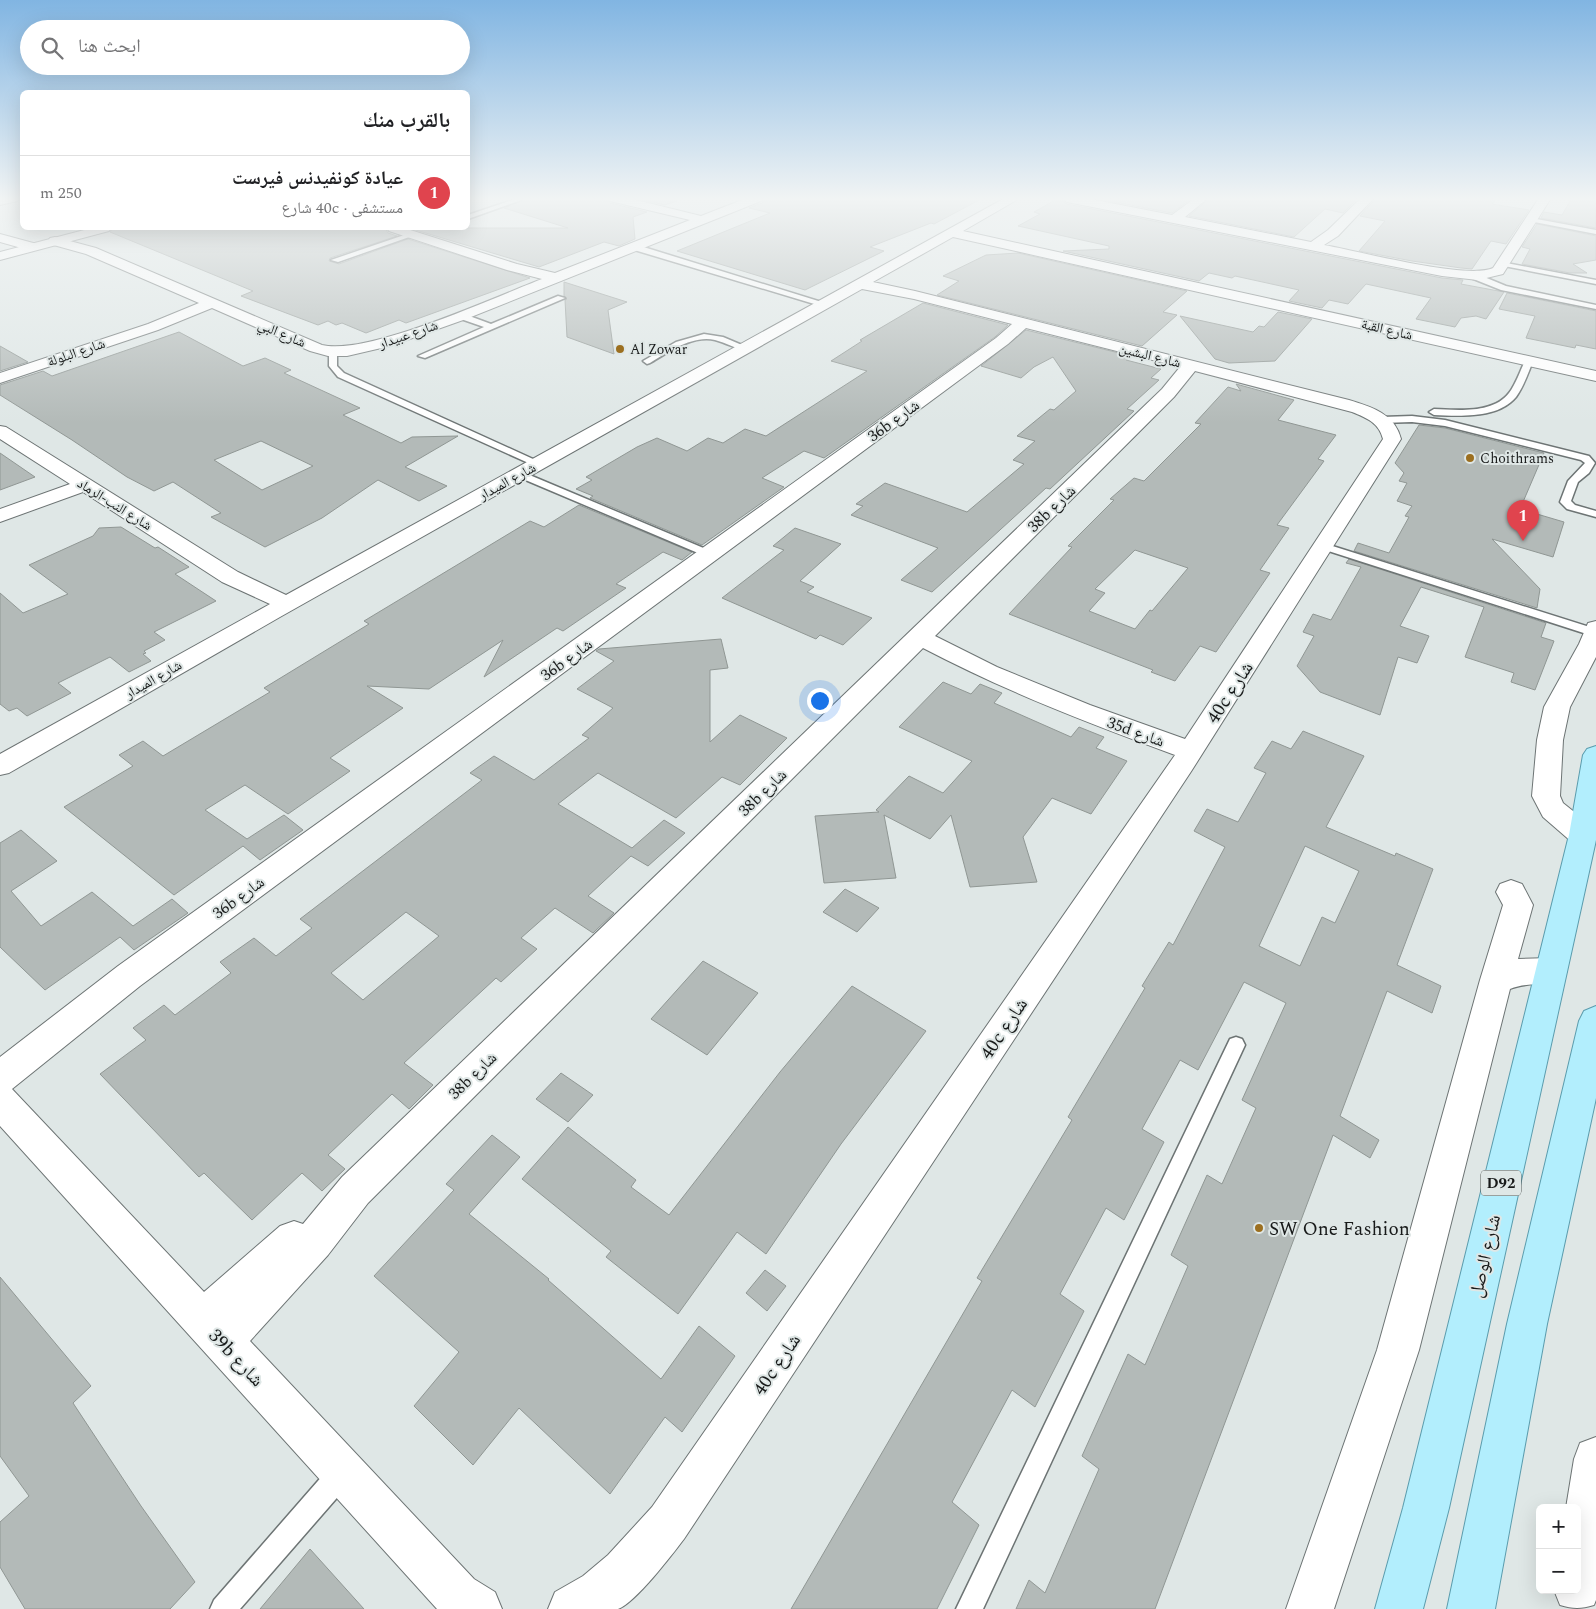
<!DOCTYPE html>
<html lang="ar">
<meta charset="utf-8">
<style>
:root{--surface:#fff;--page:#f6f6f6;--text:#202124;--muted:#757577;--line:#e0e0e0;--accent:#2563eb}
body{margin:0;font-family:Spectral,"Noto Naskh Arabic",serif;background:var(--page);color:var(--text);direction:rtl}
.controls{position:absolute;right:15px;bottom:15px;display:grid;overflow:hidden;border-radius:8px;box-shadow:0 5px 20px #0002}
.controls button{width:45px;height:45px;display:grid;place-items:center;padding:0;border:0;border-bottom:1px solid var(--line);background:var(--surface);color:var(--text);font:25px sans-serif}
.you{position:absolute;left:819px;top:700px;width:18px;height:18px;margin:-12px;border:4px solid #fff;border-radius:50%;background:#1a73e8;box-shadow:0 0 0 8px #1a73e833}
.badge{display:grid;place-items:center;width:32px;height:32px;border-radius:50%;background:var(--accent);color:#fff;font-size:16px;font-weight:700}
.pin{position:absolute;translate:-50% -41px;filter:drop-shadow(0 1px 2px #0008)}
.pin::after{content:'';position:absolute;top:26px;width:18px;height:15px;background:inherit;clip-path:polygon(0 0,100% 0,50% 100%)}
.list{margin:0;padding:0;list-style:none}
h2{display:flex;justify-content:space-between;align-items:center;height:65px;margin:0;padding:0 20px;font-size:21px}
h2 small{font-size:16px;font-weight:400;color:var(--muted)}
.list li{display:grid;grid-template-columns:32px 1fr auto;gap:15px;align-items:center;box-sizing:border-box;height:75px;padding:0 20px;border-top:1px solid var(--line)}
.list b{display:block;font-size:19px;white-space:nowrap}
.list p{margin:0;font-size:16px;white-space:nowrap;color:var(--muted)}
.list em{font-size:16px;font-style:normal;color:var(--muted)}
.icon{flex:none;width:28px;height:28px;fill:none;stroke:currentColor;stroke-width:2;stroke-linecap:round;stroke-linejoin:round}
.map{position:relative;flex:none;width:1596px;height:1609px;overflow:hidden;direction:ltr}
.search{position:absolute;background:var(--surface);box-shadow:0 5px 20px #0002;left:20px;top:20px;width:450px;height:55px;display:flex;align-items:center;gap:12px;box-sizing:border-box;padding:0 18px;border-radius:28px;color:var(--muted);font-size:19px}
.panel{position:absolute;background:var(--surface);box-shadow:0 5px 20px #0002;left:20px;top:90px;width:450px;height:140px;border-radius:8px;direction:rtl}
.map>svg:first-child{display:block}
.building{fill:#b3bab8;stroke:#909794;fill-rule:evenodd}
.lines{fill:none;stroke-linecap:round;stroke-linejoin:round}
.service-casing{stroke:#6d7474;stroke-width:3}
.minor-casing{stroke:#6d7474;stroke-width:2}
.tertiary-casing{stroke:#6d7474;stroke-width:2}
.primary-casing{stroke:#5b9cad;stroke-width:2}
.service{fill:#fff;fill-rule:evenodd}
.minor{fill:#fff;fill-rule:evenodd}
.tertiary{fill:#fff;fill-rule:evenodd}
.primary{fill:#b2eefd;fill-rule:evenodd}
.poi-dot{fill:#9c6f20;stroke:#dfe7e6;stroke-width:2}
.labels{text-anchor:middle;stroke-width:4;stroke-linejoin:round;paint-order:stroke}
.far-street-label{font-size:14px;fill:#181a1a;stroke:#dfe7e6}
.far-poi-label{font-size:14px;fill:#181a1a;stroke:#dfe7e6;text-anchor:start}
.shield{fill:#dfe7e6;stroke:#545857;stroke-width:1}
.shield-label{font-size:15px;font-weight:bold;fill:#181a1a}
.street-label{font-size:16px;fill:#181a1a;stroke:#dfe7e6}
.near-street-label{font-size:19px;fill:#181a1a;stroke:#dfe7e6}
.near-poi-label{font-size:19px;fill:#181a1a;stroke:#dfe7e6;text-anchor:start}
</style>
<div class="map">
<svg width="1596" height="1609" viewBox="0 0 1596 1609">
<rect width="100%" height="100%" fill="#dfe7e6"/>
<!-- building -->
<path class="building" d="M 529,198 L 606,198 L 610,203 L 647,212 L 633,217 L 635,239 L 619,246 L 604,242 L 539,267 L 409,228 L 568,228 L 504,208 Z
M 635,198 L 676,198 L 677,201 L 665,205 Z
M 765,198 L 983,198 L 934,224 L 931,223 L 870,247 L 884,251 L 805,290 L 677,251 L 770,213 L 749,208 L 762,203 Z
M 1059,198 L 1067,204 L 1442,278 L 1463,280 L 1461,284 L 1504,292 L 1486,319 L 1476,316 L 1461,318 L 1455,327 L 1416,319 L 1431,298 L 1366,284 L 1348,304 L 1329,300 L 1322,308 L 1289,301 L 1299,290 L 1235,276 L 1232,278 L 1209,273 L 1199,281 L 1063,251 L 1109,249 L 1109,246 L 1018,226 L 1040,214 L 1034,212 Z
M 1094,198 L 1192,198 L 1172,213 Z
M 1210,198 L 1358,198 L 1343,213 L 1325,209 L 1294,237 L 1189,216 Z
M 1376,198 L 1497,198 L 1492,204 L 1529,210 L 1506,244 L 1491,241 L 1472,269 L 1461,268 L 1412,261 L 1359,251 L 1385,221 L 1360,216 Z
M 1572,198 L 1596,198 L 1596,228 L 1541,218 L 1544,212 L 1562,215 Z
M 1537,224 L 1596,236 L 1596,260 L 1573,264 L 1587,273 L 1570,273 L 1522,264 L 1530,249 L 1522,247 Z
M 113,228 L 385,228 L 388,233 L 397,236 L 330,258 L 329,261 L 339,264 L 408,239 L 530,278 L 406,323 L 399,320 L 366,333 L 342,323 L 336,325 L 328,321 L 318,325 L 241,296 L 253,291 L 110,232 Z
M 1018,253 L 1187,291 L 1163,312 L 1177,315 L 1142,346 L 937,295 L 959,281 L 943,276 L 986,255 Z
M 564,282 L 627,302 L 608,310 L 614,354 L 567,337 L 565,300 L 567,299 L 564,296 Z
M 1507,293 L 1596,311 L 1596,349 L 1576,345 L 1575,348 L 1526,338 L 1535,316 L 1499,309 Z
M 923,303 L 1008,325 L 995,337 L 824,458 L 804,451 L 762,478 L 784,487 L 702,545 L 590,498 L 593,496 L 576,489 L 592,480 L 586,477 L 637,447 L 657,438 L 687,451 L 708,438 L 723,443 L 745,429 L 766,436 L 867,371 L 831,361 L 862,341 L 860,340 Z
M 1278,312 L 1312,319 L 1275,361 L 1229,363 L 1215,359 L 1180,316 L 1253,332 L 1259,326 L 1264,327 Z
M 1026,330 L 1131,356 L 1126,360 L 1161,369 L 1151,378 L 1159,380 L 1127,409 L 1134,411 L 1050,489 L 1046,488 L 932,592 L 901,580 L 938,548 L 851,515 L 863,506 L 856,504 L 885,483 L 967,512 L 1024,464 L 1013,460 L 1035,441 L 1017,436 L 1050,409 L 1054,410 L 1076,391 L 1053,357 L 1034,367 L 1021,378 L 981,366 Z
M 179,332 L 243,366 L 265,358 L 291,370 L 284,373 L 360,408 L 343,415 L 401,443 L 412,437 L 458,436 L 405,467 L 447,486 L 419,501 L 378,480 L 322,518 L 265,547 L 211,517 L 221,513 L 173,482 L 154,491 L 127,477 L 72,440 L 0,395 L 0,385 L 43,371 L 52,376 ZM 261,441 L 313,466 L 262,490 L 214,460 Z
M 0,346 L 28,362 L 0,371 Z
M 1236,384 L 1294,400 L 1278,420 L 1336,435 L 1318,459 L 1324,461 L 1277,525 L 1289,528 L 1260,570 L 1270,573 L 1216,652 L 1200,646 L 1175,681 L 1151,672 L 1153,670 L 1009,614 L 1072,547 L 1068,546 L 1114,500 L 1110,499 L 1134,478 L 1144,481 L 1201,424 L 1195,423 L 1228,387 L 1241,391 ZM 1135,550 L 1188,568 L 1152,611 L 1150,610 L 1135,629 L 1089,611 L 1105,593 L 1095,589 Z
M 1419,425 L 1445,428 L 1544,453 L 1520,509 L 1564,522 L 1553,557 L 1492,539 L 1540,589 L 1537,608 L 1354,551 L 1358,543 L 1389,553 L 1409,517 L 1405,516 L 1412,506 L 1397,501 L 1407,483 L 1399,481 L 1404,473 L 1395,463 Z
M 0,453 L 35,477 L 0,490 Z
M 579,505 L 692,552 L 682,560 L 663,552 L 616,584 L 626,588 L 563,631 L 557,628 L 484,677 L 503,640 L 429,689 L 367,686 L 403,708 L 330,758 L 350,771 L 288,814 L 245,785 L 205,810 L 247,839 L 284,815 L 303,830 L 260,860 L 243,846 L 174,895 L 64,807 L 133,766 L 119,755 L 143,741 L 163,756 L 270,692 L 264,688 L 369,624 L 364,621 L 530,521 L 544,527 Z
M 121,527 L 155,548 L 158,547 L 189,567 L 175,574 L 216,601 L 154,632 L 165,640 L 144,651 L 146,653 L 143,654 L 151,661 L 129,672 L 110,657 L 58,683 L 71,693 L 27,716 L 17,708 L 9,711 L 0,704 L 0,593 L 23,613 L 68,594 L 29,565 L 93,536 L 99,528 Z
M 795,528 L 841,544 L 800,581 L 814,587 L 807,592 L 872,618 L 843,645 L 820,635 L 816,639 L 722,598 L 784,550 L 773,546 Z
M 1349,559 L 1546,623 L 1541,637 L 1554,641 L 1535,690 L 1511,682 L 1514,673 L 1465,657 L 1484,607 L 1421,587 L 1400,626 L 1429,636 L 1417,663 L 1398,657 L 1380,715 L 1320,692 L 1297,666 L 1314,636 L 1303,632 L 1313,614 L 1331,620 L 1361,567 L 1346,563 Z
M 721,639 L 728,668 L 710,670 L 710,742 L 740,715 L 787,738 L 740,785 L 722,777 L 676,818 L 598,773 L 558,804 L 632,848 L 664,820 L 685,833 L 648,866 L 631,856 L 588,896 L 614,913 L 593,933 L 555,908 L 521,938 L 537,949 L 501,982 L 496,978 L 404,1063 L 433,1085 L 409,1109 L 392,1094 L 328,1155 L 345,1169 L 322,1191 L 302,1173 L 252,1220 L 204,1173 L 199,1177 L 100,1074 L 146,1040 L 133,1028 L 164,1005 L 175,1015 L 231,973 L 220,962 L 254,938 L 276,956 L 312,928 L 300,919 L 482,780 L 470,773 L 494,756 L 534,780 L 589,738 L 582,735 L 613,708 L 577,689 L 614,661 L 596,651 L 599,649 ZM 406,912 L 439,936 L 363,1000 L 331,973 Z
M 943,682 L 971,694 L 980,684 L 1002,693 L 994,703 L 1071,737 L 1079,727 L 1104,737 L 1096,748 L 1127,761 L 1091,814 L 1052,798 L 1023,837 L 1037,882 L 970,887 L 951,815 L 930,839 L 884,815 L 896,878 L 824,883 L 815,816 L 879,812 L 876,810 L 909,776 L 943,793 L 972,761 L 899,727 Z
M 1303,731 L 1364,756 L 1326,827 L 1395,856 L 1396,853 L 1433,869 L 1397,965 L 1441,986 L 1432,1013 L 1387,991 L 1340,1116 L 1379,1140 L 1370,1158 L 1333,1135 L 1155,1609 L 1016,1609 L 1029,1580 L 1045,1593 L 1099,1469 L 1082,1456 L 1128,1354 L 1145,1365 L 1188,1266 L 1171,1255 L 1207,1175 L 1222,1184 L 1256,1108 L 1242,1100 L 1286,1003 L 1244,982 L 1198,1070 L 1180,1060 L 1142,1129 L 1164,1142 L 1124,1220 L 1106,1208 L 1060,1294 L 1084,1311 L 1035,1407 L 1012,1390 L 952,1502 L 979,1525 L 937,1609 L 791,1609 L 982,1281 L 977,1278 L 1072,1120 L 1068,1117 L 1145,988 L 1142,986 L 1169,942 L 1173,945 L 1225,847 L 1194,831 L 1207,809 L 1238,822 L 1266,773 L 1254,768 L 1272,741 L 1291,749 ZM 1305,846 L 1359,871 L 1335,923 L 1322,917 L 1300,966 L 1259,946 Z
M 21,830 L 57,861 L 11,891 L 41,926 L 92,892 L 133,926 L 172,899 L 188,913 L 134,950 L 120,937 L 45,990 L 0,947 L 0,843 Z
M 845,889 L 879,908 L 857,932 L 823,912 Z
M 703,961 L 758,993 L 707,1055 L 651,1019 Z
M 852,986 L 926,1031 L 841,1144 L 766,1254 L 737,1232 L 678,1314 L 606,1257 L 611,1251 L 522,1179 L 568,1127 L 636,1180 L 631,1187 L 669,1215 L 780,1072 Z
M 561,1073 L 593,1095 L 568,1122 L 536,1099 Z
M 492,1135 L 520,1157 L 469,1214 L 549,1279 L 548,1280 L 661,1379 L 699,1326 L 735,1356 L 682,1432 L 665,1417 L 610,1494 L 519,1408 L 473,1465 L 414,1406 L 459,1352 L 374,1276 L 454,1190 L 446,1184 Z
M 765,1270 L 786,1286 L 767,1311 L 746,1293 Z
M 0,1277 L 91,1386 L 73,1403 L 141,1506 L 195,1582 L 170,1609 L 25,1609 L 0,1567 L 0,1522 L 29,1496 L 0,1456 Z
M 310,1549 L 364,1609 L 260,1609 Z"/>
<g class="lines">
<!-- service casing -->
<g class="service-casing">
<path id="service" d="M 518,198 L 527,198 L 468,219 L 468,215 Z
M 1531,218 L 1596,230 L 1596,234 L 1529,221 L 1528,220 Z
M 413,232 L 415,233 L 415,235 L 338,262 L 331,260 Z
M 631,245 L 637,245 L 828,304 L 821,306 L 631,249 Z
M 1501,262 L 1596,280 L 1596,284 L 1504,266 L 1500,264 Z
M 1471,274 L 1477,274 L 1506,286 L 1596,305 L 1596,309 L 1501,290 L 1471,278 Z
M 558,296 L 565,298 L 425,358 L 418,356 L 484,327 L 458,318 L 458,314 L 464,314 L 491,324 Z
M 704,334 L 723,337 L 749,348 L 745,351 C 735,348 726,343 715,340 C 692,335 669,352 650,363 L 647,364 L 643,361 L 676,342 Z
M 337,348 L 341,351 L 337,356 L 337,366 L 344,373 L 544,464 L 543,466 L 535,466 L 338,377 L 329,366 L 329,356 Z
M 1529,358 L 1533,361 C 1528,373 1524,386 1516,397 C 1498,419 1459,416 1434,415 L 1429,412 L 1434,409 C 1457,410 1493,414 1509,393 C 1516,384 1520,371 1525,361 Z
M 1412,416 L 1445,420 L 1589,456 L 1595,463 L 1589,473 L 1578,482 L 1571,501 L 1575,505 L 1596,511 L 1596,517 L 1567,509 L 1560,502 L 1568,481 L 1585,463 L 1581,460 L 1445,426 L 1412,422 L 1382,423 L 1377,420 L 1382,417 Z
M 520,471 L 713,552 L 715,554 L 709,557 L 705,556 L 516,476 L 515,474 Z
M 1323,543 L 1596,629 L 1596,637 L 1319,548 L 1317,546 Z
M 1236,1037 L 1242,1039 L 1245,1045 L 983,1609 L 956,1609 L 1230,1039 Z
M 340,1463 L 349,1466 L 352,1475 L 349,1484 L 240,1609 L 210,1609 L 214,1600 L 331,1466 Z"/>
</g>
<!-- minor casing -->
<g class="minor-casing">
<path id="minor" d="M 0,198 L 19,198 L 17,201 L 0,205 Z
M 608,198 L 628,198 L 701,216 L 747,198 L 763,198 L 761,201 L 466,319 L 390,346 L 347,356 L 328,356 L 310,351 L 212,308 L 158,330 L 0,383 L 0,373 L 148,324 L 199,303 L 86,254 L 50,244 L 48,241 L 50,238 L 55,237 L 96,248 L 322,345 C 367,356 495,297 542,279 L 507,270 L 389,231 L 387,228 L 404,228 L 517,264 L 555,273 L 690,220 L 610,201 Z
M 1005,198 L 1020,198 L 963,231 L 1596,371 L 1596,381 L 953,237 L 873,282 L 915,291 L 1349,400 C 1372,407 1395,414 1401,439 L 1192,770 L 684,1539 C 672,1555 635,1603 618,1609 C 609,1609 560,1609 548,1609 L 555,1592 L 583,1576 L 608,1555 L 652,1507 L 1175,755 C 1088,723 1005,691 923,648 L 368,1203 L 328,1255 L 250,1341 L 474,1579 L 495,1592 L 502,1609 L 437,1609 L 0,1126 L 0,1057 L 118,966 L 996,338 L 1012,324 L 914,299 L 862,289 L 280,617 L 9,773 L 0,775 L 0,754 L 270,604 L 222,582 L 83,492 L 0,522 L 0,509 L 70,484 L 0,439 L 0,426 L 6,427 L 238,572 L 286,595 ZM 1026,328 L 1180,367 L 1162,389 L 342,1177 L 303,1224 L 294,1221 L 280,1226 L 204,1292 L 12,1089 L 140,986 L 1008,344 ZM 1195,371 L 1352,412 C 1367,418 1379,423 1383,439 L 1185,739 L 1090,705 L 997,667 L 935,636 L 1174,397 Z
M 1061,198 L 1085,198 L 1172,215 L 1195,198 L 1208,198 L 1185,217 L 1311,242 L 1328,230 L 1361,198 L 1374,198 L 1338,236 L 1324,245 C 1358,251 1467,280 1493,268 L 1539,198 L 1551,198 L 1503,274 L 1478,280 L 1442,276 L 1067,202 Z
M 0,234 L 37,244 L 39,247 L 32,251 L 0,242 Z
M 1596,621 L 1596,657 L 1570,707 L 1563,740 L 1560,796 L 1563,803 L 1593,827 L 1596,833 L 1593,843 L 1583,846 L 1573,843 L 1543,817 L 1532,796 L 1537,740 L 1544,707 L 1579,644 L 1588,623 Z
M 1511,880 L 1522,884 L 1533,905 L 1518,959 L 1551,958 L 1562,962 L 1567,971 L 1562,980 C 1545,986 1526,982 1510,989 L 1419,1350 L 1334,1609 L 1286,1609 L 1377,1350 L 1480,980 L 1503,905 L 1496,892 L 1500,884 Z
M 1596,1437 L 1596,1600 L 1594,1605 C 1581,1609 1573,1609 1560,1605 L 1554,1590 L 1577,1590 L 1577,1508 L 1566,1508 L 1574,1459 L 1580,1443 Z"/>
</g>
<!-- tertiary casing -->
<g class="tertiary-casing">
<path id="tertiary" d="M 92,228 L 111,228 L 109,231 L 0,260 L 0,252 Z"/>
</g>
<!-- primary casing -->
<g class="primary-casing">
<path id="primary" d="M 1596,746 L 1596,840 L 1449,1508 L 1423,1609 L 1375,1609 L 1403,1508 L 1569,835 L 1583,755 L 1587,749 Z
M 1596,1006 L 1596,1098 L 1547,1324 L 1495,1609 L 1447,1609 L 1507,1324 L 1579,1021 L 1584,1011 Z"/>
</g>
<!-- service -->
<use href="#service" class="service"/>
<!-- minor -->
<use href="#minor" class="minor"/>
<!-- tertiary -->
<use href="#tertiary" class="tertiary"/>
<!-- primary -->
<use href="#primary" class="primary"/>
</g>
<!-- sky -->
<linearGradient id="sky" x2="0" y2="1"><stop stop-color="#81b5e2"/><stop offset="0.47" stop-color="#f1f4f4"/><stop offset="1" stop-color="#f1f4f4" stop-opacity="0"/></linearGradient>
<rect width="1596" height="423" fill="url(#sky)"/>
<!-- markers -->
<g class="poi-dot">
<circle cx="620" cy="349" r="5"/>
<circle cx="1470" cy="458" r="5"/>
<circle cx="1259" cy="1228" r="5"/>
</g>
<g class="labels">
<!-- far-street labels -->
<g class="far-street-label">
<text transform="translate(1387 329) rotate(13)" y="5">شارع القبة</text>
<text transform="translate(282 333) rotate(23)" y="5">شارع البي</text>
<text transform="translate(408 334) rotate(-19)" y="5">شارع عبيدار</text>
<text transform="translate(76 352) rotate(-19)" y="5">شارع البلولة</text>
<text transform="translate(1150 355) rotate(14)" y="5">شارع البشين</text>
<text transform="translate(507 481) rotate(-29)" y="5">شارع الميدار</text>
<text transform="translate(115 504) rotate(32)" y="5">شارع النب-الرماد</text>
<text transform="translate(153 679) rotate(-30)" y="5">شارع الميدار</text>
</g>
<!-- far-poi labels -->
<g class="far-poi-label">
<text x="630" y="354">Al Zowar</text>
<text x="1480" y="463">Choithrams</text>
</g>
<!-- shield labels -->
<rect class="shield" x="1481" y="1170.5" width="40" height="25" rx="4"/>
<g class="shield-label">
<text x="1501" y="1188">D92</text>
</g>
<!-- street labels -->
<g class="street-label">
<text transform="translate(893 420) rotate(-36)" y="6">36b شارع</text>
<text transform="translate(1051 508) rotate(-44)" y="6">38b شارع</text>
<text transform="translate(566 659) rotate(-36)" y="6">36b شارع</text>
<text transform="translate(1136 731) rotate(20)" y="6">35d شارع</text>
<text transform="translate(762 792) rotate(-44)" y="6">38b شارع</text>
<text transform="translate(238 897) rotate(-36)" y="6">36b شارع</text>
<text transform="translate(472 1075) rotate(-44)" y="6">38b شارع</text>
</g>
<!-- near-street labels -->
<g class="near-street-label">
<text transform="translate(1229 692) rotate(-57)" y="7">40c شارع</text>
<text transform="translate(1003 1028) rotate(-56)" y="7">40c شارع</text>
<text transform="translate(1484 1256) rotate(-77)" y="7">شارع الوصل</text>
<text transform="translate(237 1357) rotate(47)" y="7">39b شارع</text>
<text transform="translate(776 1364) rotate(-56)" y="7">40c شارع</text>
</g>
<!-- near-poi labels -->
<g class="near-poi-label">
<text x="1269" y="1235">SW One Fashion</text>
</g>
</g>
</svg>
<div class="controls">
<button>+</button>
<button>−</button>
</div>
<div class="you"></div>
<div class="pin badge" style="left:1523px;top:541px;background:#e0444e">1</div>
<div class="search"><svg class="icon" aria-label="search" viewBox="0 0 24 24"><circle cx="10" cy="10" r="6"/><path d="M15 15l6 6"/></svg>ابحث هنا</div>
<section class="panel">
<h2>بالقرب منك<small></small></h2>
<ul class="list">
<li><span class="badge" style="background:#e0444e">1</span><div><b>عيادة كونفيدنس فيرست</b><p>مستشفى · 40c شارع</p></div><em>250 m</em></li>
</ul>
</section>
</div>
